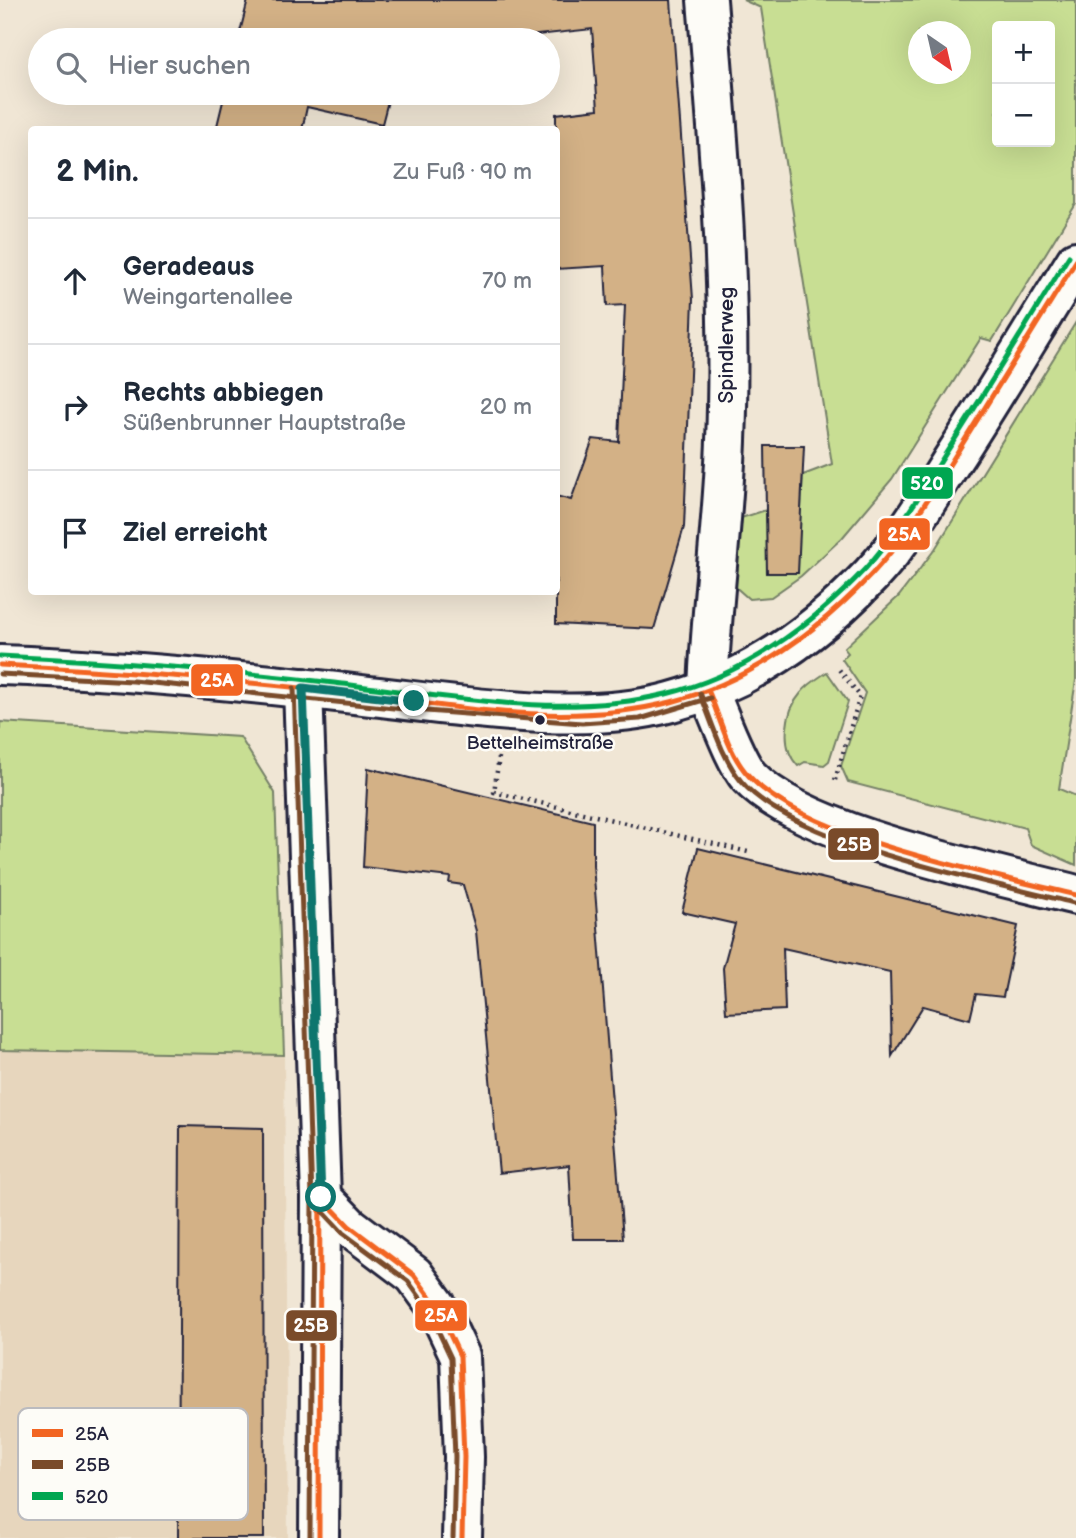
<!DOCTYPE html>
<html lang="de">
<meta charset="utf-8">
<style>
:root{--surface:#fff;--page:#f2f2f3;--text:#1f2937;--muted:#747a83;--line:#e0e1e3}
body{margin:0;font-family:"Balsamiq Sans",sans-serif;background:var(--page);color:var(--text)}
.controls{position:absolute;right:21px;top:21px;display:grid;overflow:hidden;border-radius:7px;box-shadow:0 7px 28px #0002}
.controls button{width:63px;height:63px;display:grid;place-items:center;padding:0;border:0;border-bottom:2px solid var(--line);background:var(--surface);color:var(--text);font:35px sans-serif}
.compass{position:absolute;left:908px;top:21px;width:63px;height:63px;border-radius:50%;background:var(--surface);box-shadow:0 7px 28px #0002;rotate:146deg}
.stop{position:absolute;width:21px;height:21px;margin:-16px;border:5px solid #0f766e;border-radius:50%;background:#fff}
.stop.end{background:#0f766e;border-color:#fff;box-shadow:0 2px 7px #0008}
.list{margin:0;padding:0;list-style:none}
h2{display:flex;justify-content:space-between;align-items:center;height:91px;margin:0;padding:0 28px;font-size:30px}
h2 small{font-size:23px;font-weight:400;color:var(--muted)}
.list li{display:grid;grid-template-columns:46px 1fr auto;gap:21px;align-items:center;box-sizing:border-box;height:126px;padding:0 28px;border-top:2px solid var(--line)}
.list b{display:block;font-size:26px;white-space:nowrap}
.list p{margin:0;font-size:23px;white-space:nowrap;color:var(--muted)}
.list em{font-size:23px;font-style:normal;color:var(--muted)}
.icon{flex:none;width:38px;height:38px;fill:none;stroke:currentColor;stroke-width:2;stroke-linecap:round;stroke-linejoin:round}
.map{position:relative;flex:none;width:1076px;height:1538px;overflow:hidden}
.search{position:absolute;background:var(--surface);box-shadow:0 7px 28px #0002;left:28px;top:28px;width:532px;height:77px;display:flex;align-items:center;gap:18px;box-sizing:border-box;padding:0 24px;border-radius:38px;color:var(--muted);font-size:26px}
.panel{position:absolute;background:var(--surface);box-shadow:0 7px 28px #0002;left:28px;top:126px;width:532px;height:469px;border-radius:7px}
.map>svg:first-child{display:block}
.built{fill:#e7d6bd}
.green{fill:#c8de93;stroke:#758067;stroke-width:2;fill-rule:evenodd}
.building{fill:#d3b186;stroke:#22223b;stroke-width:2}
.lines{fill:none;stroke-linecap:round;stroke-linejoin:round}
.minor-casing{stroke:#22223b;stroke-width:44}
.tertiary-casing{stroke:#22223b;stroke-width:44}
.primary-casing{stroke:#22223b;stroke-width:44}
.path{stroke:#22223b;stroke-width:4.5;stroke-dasharray:2 5;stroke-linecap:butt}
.minor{stroke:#fdfcf7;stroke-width:38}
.tertiary{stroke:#fdfcf7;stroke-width:38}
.primary{stroke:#fdfcf7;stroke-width:38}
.bus-1-casing{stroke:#fdfcf7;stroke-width:10}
.bus-2-casing{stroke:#fdfcf7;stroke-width:10}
.bus-3-casing{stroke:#fdfcf7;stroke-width:10}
.bus-1{stroke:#f26522;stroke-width:5}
.bus-2{stroke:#7a4b2a;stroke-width:5}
.bus-3{stroke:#00a651;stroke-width:5}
.route{stroke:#0f766e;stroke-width:9}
.bus-dot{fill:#22223b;stroke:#fdfcf7;stroke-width:2.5}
.labels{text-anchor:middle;stroke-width:5;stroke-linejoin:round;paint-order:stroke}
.bus-label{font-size:19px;fill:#22223b;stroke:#fdfcf7}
.street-label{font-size:21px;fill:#22223b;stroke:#fdfcf7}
.key{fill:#fdfcf7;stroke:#bbbbbf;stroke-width:2}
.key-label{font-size:19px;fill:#22223b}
.line-badge{stroke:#fdfcf7;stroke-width:2.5}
.badge-label{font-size:19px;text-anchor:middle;font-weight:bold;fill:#fff}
</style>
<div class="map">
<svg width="1076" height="1538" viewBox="0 0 1076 1538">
<rect width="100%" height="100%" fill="#f0e6d5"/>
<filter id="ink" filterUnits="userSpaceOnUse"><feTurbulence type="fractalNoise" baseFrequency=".0143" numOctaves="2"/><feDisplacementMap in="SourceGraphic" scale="14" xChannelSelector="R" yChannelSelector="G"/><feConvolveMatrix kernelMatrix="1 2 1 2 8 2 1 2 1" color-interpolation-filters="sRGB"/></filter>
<g filter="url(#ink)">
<!-- built -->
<path class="built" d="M 0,1050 L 284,1055 L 288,1538 L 0,1538 Z"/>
<!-- green -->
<path class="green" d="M 743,0 L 1076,0 L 1076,204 L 992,341 L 981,338 L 892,479 L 842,538 L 801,576 L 771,597 L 749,599 L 731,583 L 741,518 L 766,510 L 801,509 L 803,475 L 832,464 L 761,8 ZM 997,26 L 1050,26 L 1050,142 L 997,142 ZM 918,32 L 960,32 L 960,74 L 918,74 Z
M 1076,322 L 1076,680 L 1059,789 L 1076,796 L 1076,865 L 1031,845 L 1025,828 L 848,782 L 841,766 L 865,693 L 842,659 L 848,653 L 844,648 L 899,596 L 935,549 Z
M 827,672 L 848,702 L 829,761 L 824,765 L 805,762 L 798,766 C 780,748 785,711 801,693 C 807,685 818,678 827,672 Z
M 0,722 L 240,737 L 275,793 L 284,1055 L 0,1050 Z"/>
<!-- building -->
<path class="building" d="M 248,0 L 671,0 L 693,299 L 684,527 L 654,629 L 556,624 L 556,496 L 571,500 L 593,439 L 619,442 L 625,305 L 607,306 L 605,266 L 556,269 L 556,114 L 598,109 L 592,29 L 491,40 L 238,40 Z
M 225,93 L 390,93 L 382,124 L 307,107 L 302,130 L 216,130 Z
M 765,446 L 804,446 L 798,573 L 767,573 Z
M 368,768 L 593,822 L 593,865 L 623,1239 L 573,1239 L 569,1165 L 499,1173 L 476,931 L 463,885 L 449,883 L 450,877 L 363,867 Z
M 698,848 L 1018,926 L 1003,997 L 976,994 L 970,1019 L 923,1006 L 892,1056 L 890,972 L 783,948 L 785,1010 L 726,1013 L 723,968 L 735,924 L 682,912 Z
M 180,1126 L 263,1128 L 264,1538 L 178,1538 Z"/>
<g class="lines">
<!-- minor casing -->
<g class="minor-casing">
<path id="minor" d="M 707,0 C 719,147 732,293 726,441 C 723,524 711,607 708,690
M 303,688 L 321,1197 L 319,1538
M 321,1197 L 349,1226 L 414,1275 L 436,1305 L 460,1356 L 464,1457 L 462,1538"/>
</g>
<!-- tertiary casing -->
<g class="tertiary-casing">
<path id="tertiary" d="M 708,690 C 718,712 735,761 749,777 C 804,836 993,873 1076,895"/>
</g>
<!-- primary casing -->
<g class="primary-casing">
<path id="primary" d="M 0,665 C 121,669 242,681 362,695 C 454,705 582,727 671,702 C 749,681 815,634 871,575 C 903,541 928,499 953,459 C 995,394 1035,327 1076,261"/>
</g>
<!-- path -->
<path class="path" d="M 499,757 L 494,792 L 748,852
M 835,780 L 860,696 L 837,667"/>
<!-- minor -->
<use href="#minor" class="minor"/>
<!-- tertiary -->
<use href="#tertiary" class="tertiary"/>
<!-- primary -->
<use href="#primary" class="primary"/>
<!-- bus-1 casing -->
<g class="bus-1-casing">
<path id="bus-1" d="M 0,665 C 110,670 220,679 329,691 C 440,704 561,730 671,702 C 748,682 816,633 871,575 C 903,541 928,499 953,459 C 994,393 1035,327 1076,261
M 303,688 L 321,1197 L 349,1226 L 414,1275 L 436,1305 L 460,1356 L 464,1457 L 462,1538
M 708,690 C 720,717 728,754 749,776 C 806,839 992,874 1076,895
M 319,1538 L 320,1160"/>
</g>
<!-- bus-2 casing -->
<g class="bus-2-casing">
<path id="bus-2" d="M 0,674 L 133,681 L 413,710 L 582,723 L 640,719 L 710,698
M 294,688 L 312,1197 L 310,1538
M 700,693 C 712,722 721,756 741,781 C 792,844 993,883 1074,903
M 315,1203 L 343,1233 L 408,1281 L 428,1309 L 451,1358 L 455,1457 L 453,1538"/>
</g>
<!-- bus-3 casing -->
<g class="bus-3-casing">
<path id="bus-3" d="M 0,656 C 112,661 223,670 334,683 C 442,695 558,720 666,694 C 743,676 812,625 865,569 C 897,534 921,493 946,453 C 988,388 1028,322 1069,256"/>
</g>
<!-- bus-1 -->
<use href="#bus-1" class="bus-1"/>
<!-- bus-2 -->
<use href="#bus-2" class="bus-2"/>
<!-- bus-3 -->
<use href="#bus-3" class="bus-3"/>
</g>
</g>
<g class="lines" filter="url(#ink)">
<!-- route -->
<path class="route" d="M 321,1197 L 303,688 L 414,701"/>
</g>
<!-- markers -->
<circle class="bus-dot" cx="540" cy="720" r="6"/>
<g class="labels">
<!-- bus labels -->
<g class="bus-label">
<text x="540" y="749">Bettelheimstraße</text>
</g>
<!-- street labels -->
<g class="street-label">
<text transform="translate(726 345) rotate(-90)" y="7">Spindlerweg</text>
</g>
</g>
<!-- legend -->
<rect x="18" y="1408" width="230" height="112" rx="10" class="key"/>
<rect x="32" y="1429" width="31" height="8" fill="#f26522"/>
<rect x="32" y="1460" width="31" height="9" fill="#7a4b2a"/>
<rect x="32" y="1492" width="31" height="8" fill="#00a651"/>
<g class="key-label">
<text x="75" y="1440">25A</text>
<text x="75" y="1471">25B</text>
<text x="75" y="1503">520</text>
</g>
<g class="line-badge">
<rect x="901" y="466" width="53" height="34" rx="7" fill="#00a651"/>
<rect x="878" y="517" width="53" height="34" rx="7" fill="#f26522"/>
<rect x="190" y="663" width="54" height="34" rx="7" fill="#f26522"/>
<rect x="827" y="827" width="53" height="34" rx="7" fill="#7a4b2a"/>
<rect x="414" y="1299" width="54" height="33" rx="7" fill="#f26522"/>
<rect x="285" y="1309" width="53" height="33" rx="7" fill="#7a4b2a"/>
</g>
<g class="badge-label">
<text x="927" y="490">520</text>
<text x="904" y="541">25A</text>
<text x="217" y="687">25A</text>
<text x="854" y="851">25B</text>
<text x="441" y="1322">25A</text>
<text x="311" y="1332">25B</text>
</g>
</svg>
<div class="controls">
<button>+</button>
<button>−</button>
</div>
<svg class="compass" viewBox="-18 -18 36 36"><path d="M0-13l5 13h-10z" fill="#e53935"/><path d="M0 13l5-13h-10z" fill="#747a83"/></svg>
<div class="stop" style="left:321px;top:1197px"></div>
<div class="stop end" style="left:414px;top:701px"></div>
<div class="search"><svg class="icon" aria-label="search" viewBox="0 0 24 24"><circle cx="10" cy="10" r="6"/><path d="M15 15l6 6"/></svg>Hier suchen</div>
<section class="panel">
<h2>2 Min.<small>Zu Fuß · 90 m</small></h2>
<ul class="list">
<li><svg class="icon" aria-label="ahead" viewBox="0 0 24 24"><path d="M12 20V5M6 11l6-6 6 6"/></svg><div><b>Geradeaus</b><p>Weingartenallee</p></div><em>70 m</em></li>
<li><svg class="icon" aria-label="right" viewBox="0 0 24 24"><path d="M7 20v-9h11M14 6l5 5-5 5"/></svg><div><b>Rechts abbiegen</b><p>Süßenbrunner Hauptstraße</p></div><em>20 m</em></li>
<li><svg class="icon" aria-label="arrive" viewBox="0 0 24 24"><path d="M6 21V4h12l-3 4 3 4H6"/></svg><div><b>Ziel erreicht</b></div></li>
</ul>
</section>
</div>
